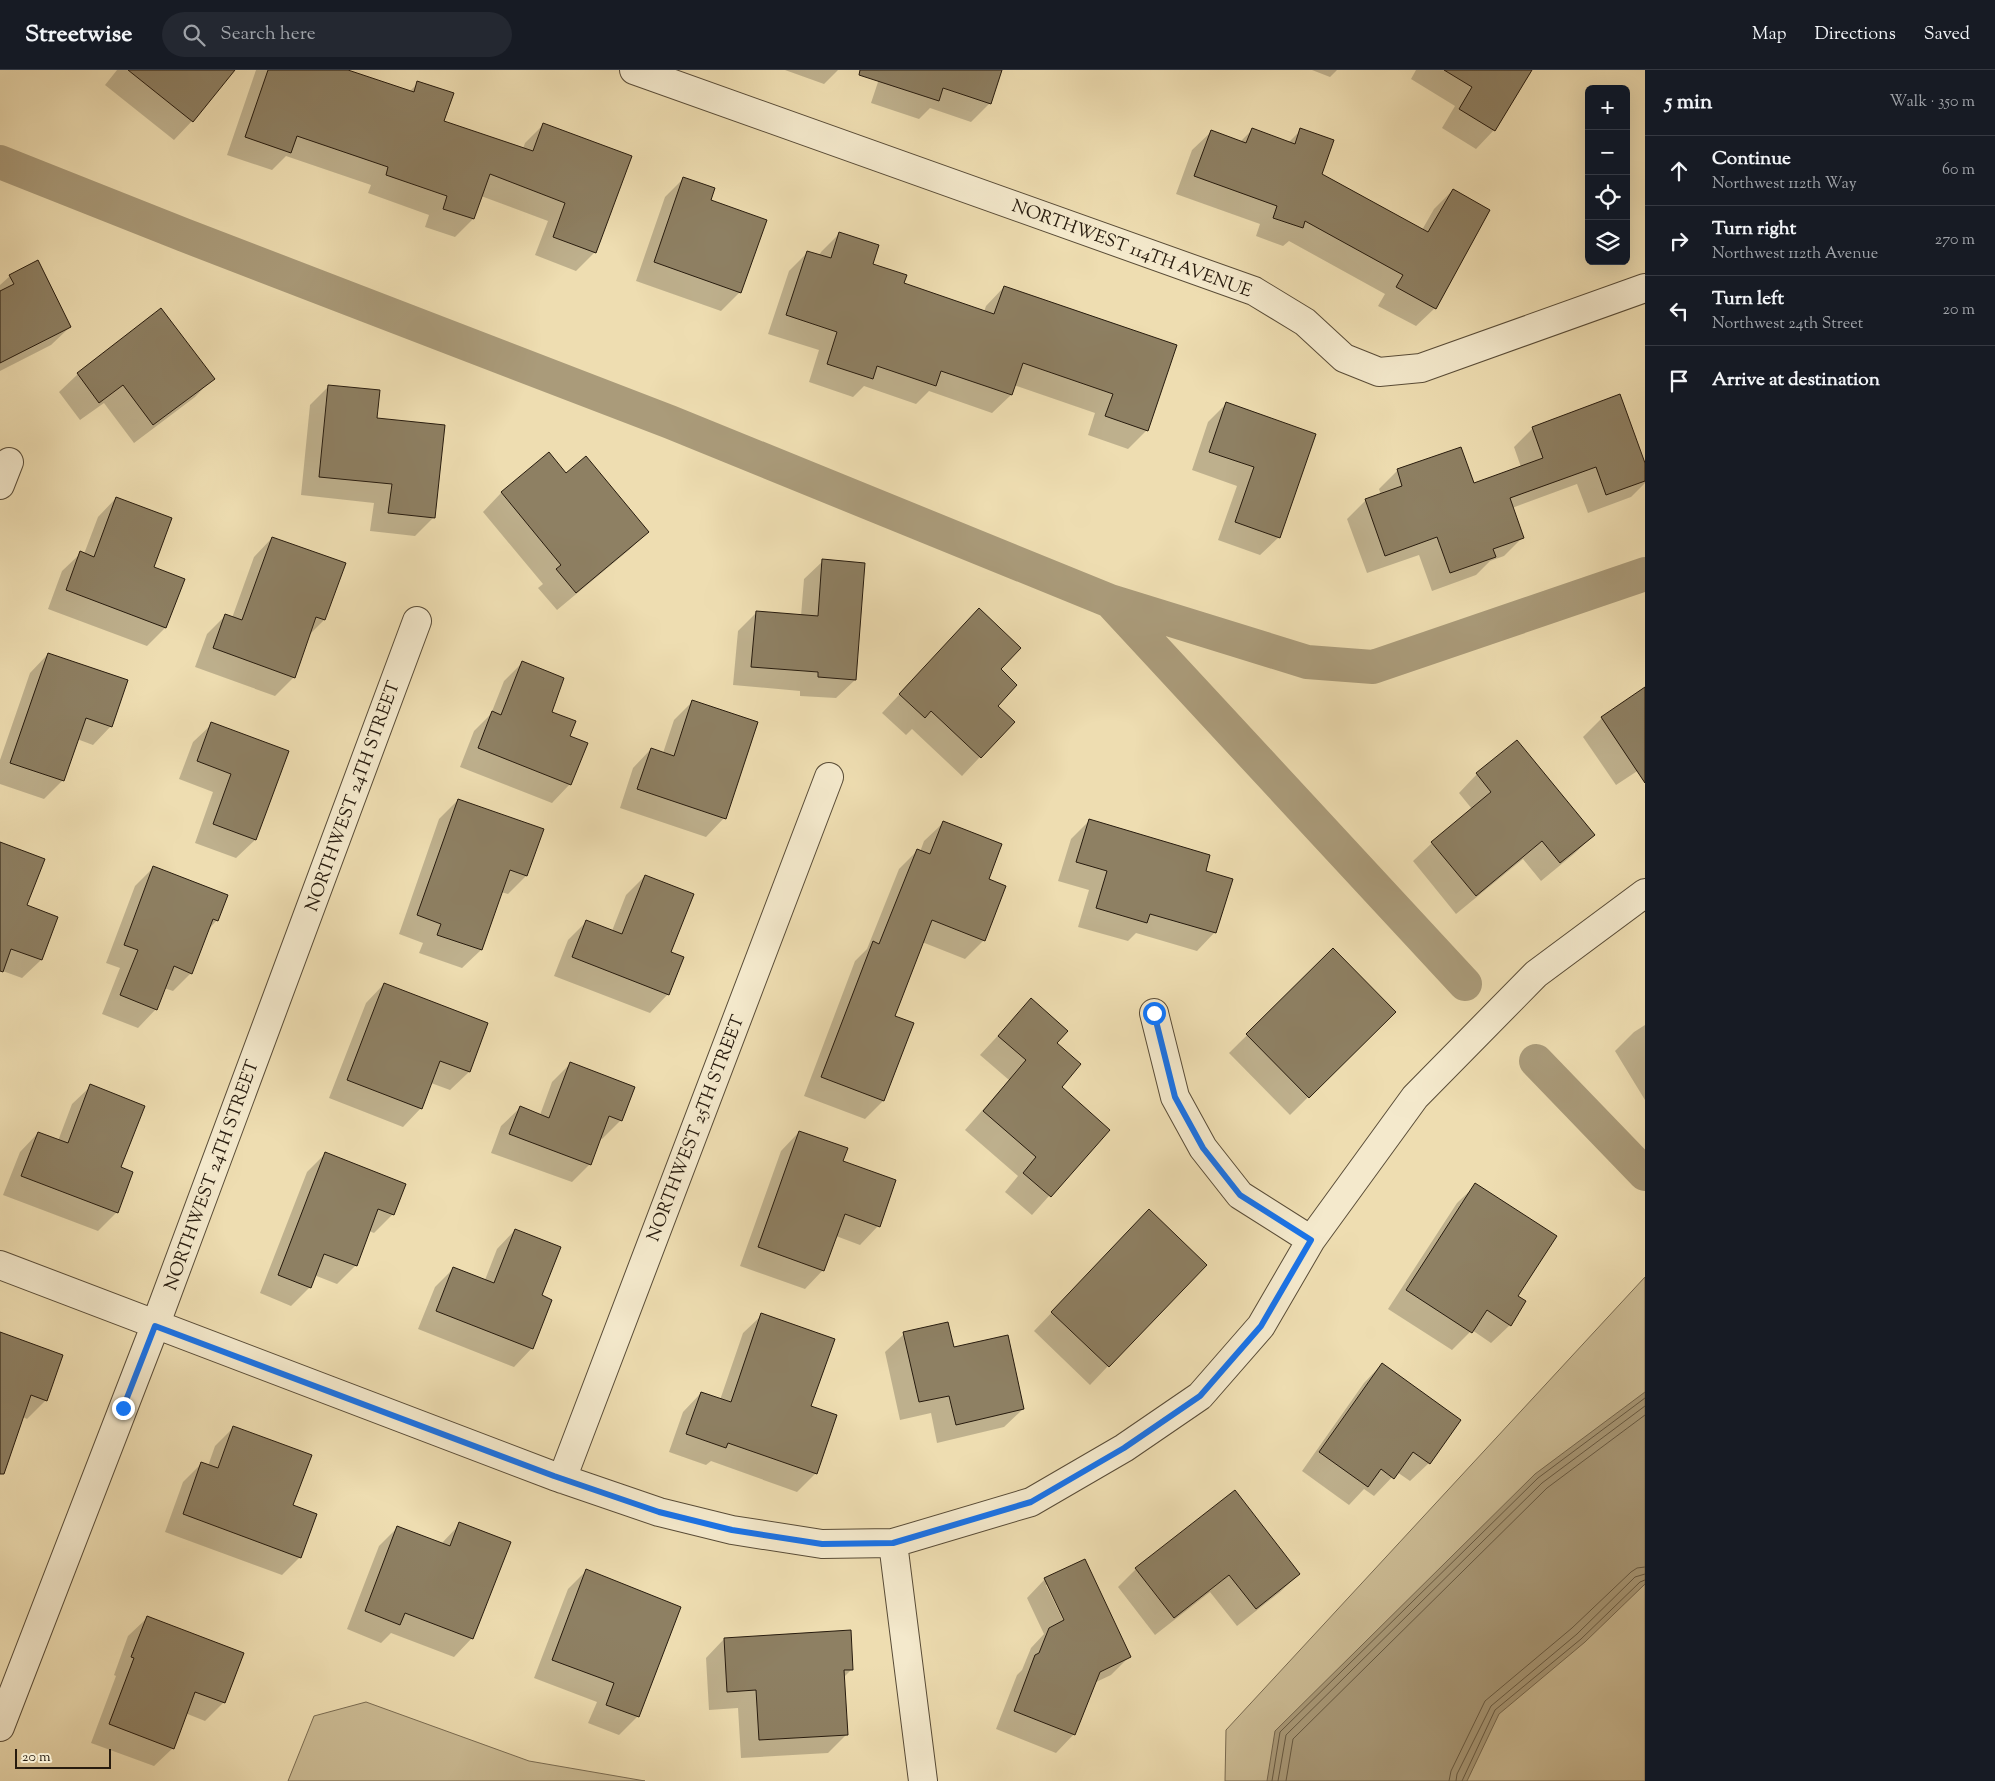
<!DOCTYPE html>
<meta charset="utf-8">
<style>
:root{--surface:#171b24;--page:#242831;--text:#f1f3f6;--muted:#9ea1a6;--line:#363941}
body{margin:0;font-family:"Sorts Mill Goudy",serif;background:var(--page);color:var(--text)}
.controls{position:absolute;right:15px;top:15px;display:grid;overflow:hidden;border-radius:8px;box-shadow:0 5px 20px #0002}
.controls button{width:45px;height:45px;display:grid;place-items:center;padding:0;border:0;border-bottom:1px solid var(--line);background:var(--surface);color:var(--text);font:25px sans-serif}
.scale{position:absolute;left:15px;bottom:12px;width:96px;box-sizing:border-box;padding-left:5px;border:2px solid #271b0e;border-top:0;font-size:14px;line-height:18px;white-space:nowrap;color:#271b0e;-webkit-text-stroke:4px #f4e9cc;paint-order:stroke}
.stop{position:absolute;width:15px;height:15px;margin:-11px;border:4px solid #1a73e8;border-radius:50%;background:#fff}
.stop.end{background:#1a73e8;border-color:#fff;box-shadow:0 1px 5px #0008}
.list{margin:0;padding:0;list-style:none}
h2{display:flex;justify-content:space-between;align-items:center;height:65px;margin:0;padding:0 20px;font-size:21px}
h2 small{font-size:16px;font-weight:400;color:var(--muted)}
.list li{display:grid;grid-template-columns:32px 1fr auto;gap:15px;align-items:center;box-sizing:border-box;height:70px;padding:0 20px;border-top:1px solid var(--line)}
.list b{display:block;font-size:19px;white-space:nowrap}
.list p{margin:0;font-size:16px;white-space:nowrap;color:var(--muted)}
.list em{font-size:16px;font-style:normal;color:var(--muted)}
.icon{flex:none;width:28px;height:28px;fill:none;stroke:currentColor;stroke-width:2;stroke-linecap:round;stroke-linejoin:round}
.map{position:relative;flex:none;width:1645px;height:1711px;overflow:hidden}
header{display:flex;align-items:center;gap:30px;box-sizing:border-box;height:70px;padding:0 25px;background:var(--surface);border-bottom:1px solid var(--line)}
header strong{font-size:24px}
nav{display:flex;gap:28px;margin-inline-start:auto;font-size:18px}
.search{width:350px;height:45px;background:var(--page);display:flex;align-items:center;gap:12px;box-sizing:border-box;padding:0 18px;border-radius:28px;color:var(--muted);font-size:19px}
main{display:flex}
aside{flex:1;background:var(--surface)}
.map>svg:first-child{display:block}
.green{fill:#ccbc95;stroke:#7a6c52}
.water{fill:#aa9b7a;stroke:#76684f}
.shadow{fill:#0003;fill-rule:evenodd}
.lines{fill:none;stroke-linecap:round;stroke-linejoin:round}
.shore{stroke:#685b44;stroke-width:1}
.canal{stroke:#aa9b7a;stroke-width:34}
.building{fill:#8e8063;stroke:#271b0e}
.street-casing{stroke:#594c37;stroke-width:30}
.street{stroke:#f4e9cc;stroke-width:28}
.route{stroke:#1a73e8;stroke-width:6}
.labels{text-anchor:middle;stroke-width:4.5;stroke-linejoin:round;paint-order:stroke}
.street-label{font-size:18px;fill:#271b0e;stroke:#f4e9cc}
</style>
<header>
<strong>Streetwise</strong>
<div class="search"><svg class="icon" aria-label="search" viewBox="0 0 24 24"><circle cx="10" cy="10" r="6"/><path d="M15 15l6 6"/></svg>Search here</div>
<nav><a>Map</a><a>Directions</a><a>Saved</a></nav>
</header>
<main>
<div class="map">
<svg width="1645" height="1711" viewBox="0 0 1645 1711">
<rect width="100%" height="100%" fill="#eeddb1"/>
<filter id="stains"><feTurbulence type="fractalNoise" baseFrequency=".004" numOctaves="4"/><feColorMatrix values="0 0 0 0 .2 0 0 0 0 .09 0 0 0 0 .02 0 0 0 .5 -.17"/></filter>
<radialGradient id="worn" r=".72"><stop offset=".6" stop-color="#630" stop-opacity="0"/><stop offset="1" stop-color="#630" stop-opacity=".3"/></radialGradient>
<!-- green -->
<path class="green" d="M 1645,1207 L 1645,1711 L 1225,1711 L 1226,1660 Z
M 366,1632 L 529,1691 L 645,1711 L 288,1711 L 314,1646 Z"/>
<!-- water -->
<path class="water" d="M 1645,1322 L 1645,1514 L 1585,1572 L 1499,1644 L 1467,1711 L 1267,1711 L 1275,1661 L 1535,1404 Z"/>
<!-- shadow -->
<path class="shadow" d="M 117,0 L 233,0 L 192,51 L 174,70 L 105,15 Z
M 256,0 L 344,0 L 409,22 L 418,13 L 443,51 L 523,79 L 525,73 L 543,55 L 595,182 L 576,201 L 535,185 L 548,151 L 481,126 L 473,149 L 455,167 L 425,157 L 429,145 L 368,123 L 371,115 L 286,86 L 272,100 L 227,85 Z
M 785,0 L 838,0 L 824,14 Z
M 882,0 L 1001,0 L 990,33 L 971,52 L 930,38 L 919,49 L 871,33 Z
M 1312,0 L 1337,0 L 1330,7 Z
M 1416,0 L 1531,0 L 1494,60 L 1476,79 L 1442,58 L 1455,36 L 1411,9 Z
M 1252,60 L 1288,73 L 1301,60 L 1321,104 L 1422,160 L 1434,139 L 1453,120 L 1435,238 L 1416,256 L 1378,236 L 1385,224 L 1289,171 L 1283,176 L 1256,166 L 1260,154 L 1176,124 L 1192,80 L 1211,62 L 1240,72 Z
M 684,108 L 709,131 L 740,222 L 721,241 L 636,211 L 665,127 Z
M 839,164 L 872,195 L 903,214 L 984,242 L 986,236 L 1004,217 L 1175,276 L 1147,360 L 1128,379 L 1088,365 L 1095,343 L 1014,315 L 1011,325 L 992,343 L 929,321 L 916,334 L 864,316 L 853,327 L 809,312 L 819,280 L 768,264 L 789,201 L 808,182 L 819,186 L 821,182 Z
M 10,206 L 70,257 L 51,275 L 0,301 L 0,215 Z
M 78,304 L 213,308 L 195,327 L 134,373 L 104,333 L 80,350 L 59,322 Z
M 329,316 L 375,349 L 434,447 L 415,466 L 370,461 L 374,433 L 301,425 L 310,335 Z
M 1226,334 L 1314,364 L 1279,467 L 1260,485 L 1218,470 L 1237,416 L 1192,400 L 1208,352 Z
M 1533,358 L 1645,397 L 1645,413 L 1631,427 L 1588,443 L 1577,414 L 1512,438 L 1522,468 L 1504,486 L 1490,491 L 1476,505 L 1432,521 L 1419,485 L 1367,503 L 1347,449 L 1366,430 L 1381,425 L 1379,419 L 1398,400 L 1473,415 L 1521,397 L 1514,377 Z
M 549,384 L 566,405 L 648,462 L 629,480 L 557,540 L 538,518 L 543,514 L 483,442 L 501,423 Z
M 116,428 L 152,498 L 183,510 L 165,558 L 147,576 L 48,539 L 62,501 L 81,483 L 84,484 L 98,447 Z
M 272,468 L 344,494 L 324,550 L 309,565 L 294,607 L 275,626 L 195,597 L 207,564 L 225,546 L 232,548 L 254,487 Z
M 823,491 L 855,610 L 836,628 L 800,626 L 800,621 L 733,615 L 738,561 L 756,543 L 801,546 L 804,509 Z
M 961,559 L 999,599 L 996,636 L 1013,652 L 962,706 L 912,659 L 906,665 L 882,643 Z
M 48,584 L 111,656 L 93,675 L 77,669 L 63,710 L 44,729 L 0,714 L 0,690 L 30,603 Z
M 522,593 L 550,642 L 568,666 L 570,714 L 552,733 L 460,697 L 474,661 L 491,644 L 504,611 Z
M 1645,618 L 1645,696 L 1616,715 L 1583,667 L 1602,648 Z
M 693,631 L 724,748 L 706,767 L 620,738 L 633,698 L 651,679 L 663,683 L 674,650 Z
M 212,654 L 287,682 L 255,770 L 236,788 L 195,773 L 213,722 L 179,709 L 193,672 Z
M 1517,672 L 1594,765 L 1575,783 L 1541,811 L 1523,789 L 1456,844 L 1413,791 L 1432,773 L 1472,739 L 1459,723 L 1477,704 Z
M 458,730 L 526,806 L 508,824 L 501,822 L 481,880 L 462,898 L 419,883 L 423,873 L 399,864 L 439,749 Z
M 1089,751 L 1204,802 L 1215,862 L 1197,881 L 1136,863 L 1128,871 L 1078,857 L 1089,820 L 1058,811 L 1071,769 Z
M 943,753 L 987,810 L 1005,817 L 984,870 L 965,889 L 922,872 L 893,947 L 883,1031 L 865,1049 L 804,1026 L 855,891 L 867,879 L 899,799 L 917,781 L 920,782 L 924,771 Z
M 0,773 L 26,836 L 41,890 L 22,908 L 0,900 Z
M 153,798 L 217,850 L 208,860 L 191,903 L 173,921 L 164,918 L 156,939 L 138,958 L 102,944 L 120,898 L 106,893 L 135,816 Z
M 645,806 L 669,883 L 668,924 L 650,943 L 554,906 L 568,870 L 587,851 L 612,861 L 626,825 Z
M 1333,880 L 1394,942 L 1290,1045 L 1229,983 Z
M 384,914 L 487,954 L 469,1002 L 450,1020 L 431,1013 L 421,1038 L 403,1057 L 329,1028 L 366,933 Z
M 1031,930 L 1056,973 L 1060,1017 L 1108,1060 L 1032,1145 L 1005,1122 L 1018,1106 L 965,1060 L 1009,1010 L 980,985 Z
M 1645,955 L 1645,1030 L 1615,981 L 1634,962 Z
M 571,993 L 621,1050 L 602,1069 L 600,1068 L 590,1094 L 572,1112 L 491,1083 L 501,1056 L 520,1038 L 540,1045 L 552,1012 Z
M 91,1016 L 120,1097 L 132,1102 L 116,1143 L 98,1161 L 3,1125 L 20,1082 L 38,1063 L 58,1071 L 72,1034 Z
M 799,1062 L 841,1092 L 878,1156 L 860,1175 L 836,1166 L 823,1200 L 805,1219 L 740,1196 L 781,1081 Z
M 325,1084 L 393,1144 L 374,1163 L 369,1161 L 356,1195 L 337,1214 L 314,1205 L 310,1217 L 291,1236 L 260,1223 L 307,1102 Z
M 1476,1115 L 1516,1226 L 1510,1255 L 1491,1273 L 1472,1260 L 1452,1280 L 1388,1239 L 1457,1133 Z
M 515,1160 L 540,1226 L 532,1278 L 514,1297 L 418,1259 L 435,1217 L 454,1198 L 485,1210 L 497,1179 Z
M 1131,1160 L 1108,1296 L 1090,1315 L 1034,1261 Z
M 762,1245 L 809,1337 L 816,1403 L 797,1422 L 711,1391 L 706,1395 L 669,1382 L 683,1342 L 701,1323 L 720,1330 L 743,1263 Z
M 0,1264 L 46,1330 L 27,1349 L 23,1347 L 0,1397 Z
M 904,1264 L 953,1279 L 1023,1339 L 1004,1357 L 937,1373 L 931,1343 L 900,1350 L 885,1282 Z
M 1382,1294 L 1429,1393 L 1410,1411 L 1397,1402 L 1374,1426 L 1364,1419 L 1349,1435 L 1302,1401 L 1364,1313 Z
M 233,1358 L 291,1436 L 300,1487 L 282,1505 L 165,1462 L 183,1412 L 202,1393 L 208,1396 L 215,1376 Z
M 460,1454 L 472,1568 L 454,1587 L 391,1563 L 381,1573 L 347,1559 L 379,1476 L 398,1457 L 441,1474 Z
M 1136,1499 L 1299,1504 L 1280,1522 L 1237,1556 L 1210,1522 L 1155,1565 L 1118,1517 Z
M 586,1501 L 638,1646 L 619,1665 L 588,1653 L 597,1632 L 534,1608 L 568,1519 Z
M 1045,1509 L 1129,1587 L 1111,1605 L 1094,1613 L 1074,1664 L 1056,1683 L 996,1659 L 1017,1605 L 1022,1600 L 1031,1578 L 1044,1564 L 1027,1528 ZM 1046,1515 L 1049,1515 L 1068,1555 L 1066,1556 Z
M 147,1548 L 224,1632 L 205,1651 L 185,1643 L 173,1678 L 154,1696 L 91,1673 L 116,1606 L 114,1605 L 128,1566 Z
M 724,1569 L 852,1599 L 844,1607 L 847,1664 L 828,1683 L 741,1688 L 738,1638 L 709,1640 L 706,1588 Z"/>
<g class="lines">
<!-- shore -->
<path class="shore" d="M 1272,1711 L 1280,1662 L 1538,1408 L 1645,1328
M 1278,1711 L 1286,1665 L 1542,1413 L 1645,1336
M 1286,1711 L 1293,1669 L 1547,1418 L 1645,1345
M 1449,1711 L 1451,1701 L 1485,1631 L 1572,1558 L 1631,1502 L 1637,1498 L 1645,1497
M 1456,1711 L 1457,1704 L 1491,1636 L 1577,1564 L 1635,1507 L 1645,1504
M 1462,1711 L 1495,1640 L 1581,1569 L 1640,1512 L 1645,1510"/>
<!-- canal -->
<path class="canal" d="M 0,92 L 184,165 L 670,352 L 1110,531 L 1307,592 L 1373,597 L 1645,504
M 1110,531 L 1465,914
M 1536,991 L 1645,1104"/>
</g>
<!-- building -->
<path class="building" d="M 128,0 L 235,0 L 193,52 Z
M 268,0 L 348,0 L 414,22 L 417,11 L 454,23 L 444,51 L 533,81 L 543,53 L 632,86 L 596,183 L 553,167 L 565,133 L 490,104 L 474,149 L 443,139 L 447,126 L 386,105 L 388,97 L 297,66 L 291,83 L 245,67 Z
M 860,0 L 1002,0 L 991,34 L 943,18 L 939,31 L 859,5 Z
M 1444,0 L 1532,0 L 1495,61 L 1459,39 L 1472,17 Z
M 1252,58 L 1295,74 L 1300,58 L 1334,70 L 1322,104 L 1428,162 L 1453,119 L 1490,140 L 1436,239 L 1396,217 L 1403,205 L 1305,151 L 1303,158 L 1273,148 L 1277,136 L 1194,106 L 1211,60 L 1246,73 Z
M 683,107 L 715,118 L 711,130 L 767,150 L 741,223 L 654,192 Z
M 839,162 L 879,175 L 873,194 L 907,205 L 904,213 L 994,244 L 1004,216 L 1177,275 L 1148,361 L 1105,346 L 1113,324 L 1023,293 L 1012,325 L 941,301 L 936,316 L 877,296 L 873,309 L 827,294 L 837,262 L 786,245 L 807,181 L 831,188 Z
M 38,190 L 71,257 L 0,293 L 0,221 L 14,214 L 9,205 Z
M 161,238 L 215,309 L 153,355 L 123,315 L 99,333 L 77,303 Z
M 328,315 L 380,320 L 377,348 L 445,355 L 435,448 L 388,443 L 392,414 L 319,407 Z
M 1620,324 L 1645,393 L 1645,411 L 1606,425 L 1596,397 L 1510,428 L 1524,468 L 1493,479 L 1496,487 L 1450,503 L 1437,467 L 1385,486 L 1365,429 L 1402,416 L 1397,399 L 1461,377 L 1474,413 L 1543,388 L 1532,357 Z
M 1226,332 L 1316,364 L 1280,468 L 1235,452 L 1254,397 L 1209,382 Z
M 549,382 L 566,403 L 586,386 L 649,462 L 576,523 L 556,499 L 561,495 L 501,422 Z
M 116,427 L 172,448 L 154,497 L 185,509 L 166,558 L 66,520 L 80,481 L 94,487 Z
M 272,467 L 346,493 L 325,550 L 316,547 L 295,608 L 213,578 L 225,544 L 242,550 Z
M 822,489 L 865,493 L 856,610 L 818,607 L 818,602 L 751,597 L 756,541 L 818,546 Z
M 979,538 L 1021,578 L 1001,599 L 1017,615 L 998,636 L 1015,652 L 981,688 L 931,641 L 925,648 L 899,624 Z
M 48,583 L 128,610 L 112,657 L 86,648 L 64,711 L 10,693 Z
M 522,591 L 564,608 L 552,642 L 576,651 L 570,666 L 588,673 L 571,715 L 478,678 L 492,641 L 501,645 Z
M 1645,617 L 1645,713 L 1601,647 Z
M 692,630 L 758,652 L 726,749 L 637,719 L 651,678 L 674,686 Z
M 211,652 L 289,681 L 256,770 L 213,754 L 231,704 L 197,691 Z
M 1517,670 L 1595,765 L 1560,793 L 1542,771 L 1476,826 L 1431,772 L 1491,722 L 1476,703 Z
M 458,729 L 544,759 L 527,806 L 510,800 L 482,880 L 437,865 L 441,854 L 417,845 Z
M 1089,749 L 1210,785 L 1206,801 L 1233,809 L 1216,863 L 1150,844 L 1147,853 L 1096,838 L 1107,801 L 1076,792 Z
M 943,751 L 1002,774 L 989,809 L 1006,816 L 985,871 L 932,850 L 895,946 L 914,953 L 884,1031 L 821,1007 L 873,871 L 879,874 L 917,779 L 930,784 Z
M 0,772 L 45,789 L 27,835 L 58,847 L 42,890 L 11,879 L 3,902 L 0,901 Z
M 153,796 L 228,825 L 218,851 L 213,849 L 192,904 L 174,896 L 157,940 L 120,925 L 138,880 L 124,875 Z
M 645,805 L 694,824 L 671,882 L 684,887 L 669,925 L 572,887 L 586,850 L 622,864 Z
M 1333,878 L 1396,942 L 1309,1028 L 1246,964 Z
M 384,913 L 488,953 L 470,1002 L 440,991 L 422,1039 L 347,1010 Z
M 1031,928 L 1068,961 L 1057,973 L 1081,994 L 1062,1017 L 1110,1060 L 1051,1127 L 1023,1103 L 1036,1087 L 983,1041 L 1026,990 L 998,966 Z
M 570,992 L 635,1017 L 622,1051 L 609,1046 L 591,1095 L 509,1064 L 520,1036 L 549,1048 Z
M 90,1014 L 145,1036 L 121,1097 L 133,1102 L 118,1143 L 21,1106 L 38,1062 L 68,1073 Z
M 799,1061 L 848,1078 L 843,1091 L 896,1110 L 880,1157 L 845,1144 L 824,1201 L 758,1177 Z
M 325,1082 L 406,1114 L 394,1145 L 378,1139 L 357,1196 L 324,1184 L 311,1218 L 278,1205 Z
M 1475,1113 L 1557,1166 L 1518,1226 L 1526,1231 L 1511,1256 L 1487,1240 L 1472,1263 L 1406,1220 Z
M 1149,1139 L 1207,1195 L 1109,1297 L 1051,1242 Z
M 515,1159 L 561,1177 L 542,1225 L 552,1230 L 533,1279 L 436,1241 L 453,1197 L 494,1213 Z
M 761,1243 L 835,1269 L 811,1336 L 837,1345 L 817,1404 L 728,1373 L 726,1378 L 686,1364 L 701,1322 L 731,1332 Z
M 948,1252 L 954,1277 L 1008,1265 L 1024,1339 L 956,1355 L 949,1326 L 919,1332 L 903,1262 Z
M 0,1262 L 63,1285 L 47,1331 L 31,1325 L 4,1404 L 0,1404 Z
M 1382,1293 L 1461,1350 L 1430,1394 L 1413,1382 L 1394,1409 L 1381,1399 L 1368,1417 L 1319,1382 Z
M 233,1356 L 312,1385 L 293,1435 L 317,1444 L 301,1488 L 183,1444 L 201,1392 L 218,1398 Z
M 1235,1420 L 1300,1504 L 1256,1539 L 1229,1505 L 1174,1548 L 1135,1498 Z
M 459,1452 L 511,1472 L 473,1569 L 405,1543 L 400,1555 L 365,1541 L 397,1456 L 450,1476 Z
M 1085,1489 L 1131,1587 L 1100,1602 L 1075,1665 L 1014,1641 L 1035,1585 L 1039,1583 L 1049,1558 L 1064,1550 L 1044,1508 Z
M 586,1499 L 681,1537 L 639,1647 L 606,1635 L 614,1613 L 552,1590 Z
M 147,1546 L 244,1583 L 225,1633 L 195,1622 L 174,1679 L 109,1654 L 134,1588 L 131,1587 Z
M 851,1560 L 853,1600 L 844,1600 L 848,1665 L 759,1670 L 756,1620 L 727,1622 L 724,1568 Z"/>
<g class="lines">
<!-- street casing -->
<g class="street-casing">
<path id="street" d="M 634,0 L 1254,221 L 1305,252 L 1344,288 L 1379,302 L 1421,298 L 1645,218
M 0,415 L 9,392
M 1154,943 L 1175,1027 L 1203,1078 L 1240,1125 L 1311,1170
M 0,1195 L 554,1406 L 659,1442 L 732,1460 L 822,1474 L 893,1473 L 1031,1432 L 1124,1378 L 1200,1326 L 1261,1256 L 1311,1170 L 1415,1027 L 1536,904 L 1645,823
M 562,1409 L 829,707
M 893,1473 L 923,1711
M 0,1657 L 155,1256 L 417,551"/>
</g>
<!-- street -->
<use href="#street" class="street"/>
</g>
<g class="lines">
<!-- route -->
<path class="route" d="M 123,1338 L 155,1256 L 554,1406 L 659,1442 L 732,1460 L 822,1474 L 893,1473 L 1031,1432 L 1124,1378 L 1200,1326 L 1261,1256 L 1311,1170 L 1240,1125 L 1203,1078 L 1175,1027 L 1154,943"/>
</g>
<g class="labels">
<!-- street labels -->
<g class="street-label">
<text transform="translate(1132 178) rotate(20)" y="6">NORTHWEST 114TH AVENUE</text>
<text transform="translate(352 726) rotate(-70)" y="6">NORTHWEST 24TH STREET</text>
<text transform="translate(695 1058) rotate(-69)" y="6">NORTHWEST 25TH STREET</text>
<text transform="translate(211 1105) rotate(-70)" y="6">NORTHWEST 24TH STREET</text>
</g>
</g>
<rect width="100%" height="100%" filter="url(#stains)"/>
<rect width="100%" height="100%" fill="url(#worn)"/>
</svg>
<div class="controls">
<button>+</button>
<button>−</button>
<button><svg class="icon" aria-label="locate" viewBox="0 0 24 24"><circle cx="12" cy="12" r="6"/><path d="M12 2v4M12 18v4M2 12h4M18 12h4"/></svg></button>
<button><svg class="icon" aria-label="layers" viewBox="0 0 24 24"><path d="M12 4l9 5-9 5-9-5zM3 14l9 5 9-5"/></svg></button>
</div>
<div class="scale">20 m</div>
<div class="stop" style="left:1154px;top:943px"></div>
<div class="stop end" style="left:123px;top:1338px"></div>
</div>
<aside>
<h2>5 min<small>Walk · 350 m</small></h2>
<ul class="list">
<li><svg class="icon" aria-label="ahead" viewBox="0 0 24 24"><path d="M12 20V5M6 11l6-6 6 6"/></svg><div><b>Continue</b><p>Northwest 112th Way</p></div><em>60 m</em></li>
<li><svg class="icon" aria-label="right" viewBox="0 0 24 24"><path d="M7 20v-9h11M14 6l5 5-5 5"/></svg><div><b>Turn right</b><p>Northwest 112th Avenue</p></div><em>270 m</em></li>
<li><svg class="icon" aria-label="left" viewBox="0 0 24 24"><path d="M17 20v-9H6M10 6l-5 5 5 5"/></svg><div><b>Turn left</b><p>Northwest 24th Street</p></div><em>20 m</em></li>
<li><svg class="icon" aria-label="arrive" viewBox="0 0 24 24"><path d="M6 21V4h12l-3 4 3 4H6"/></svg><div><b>Arrive at destination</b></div></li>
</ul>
</aside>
</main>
